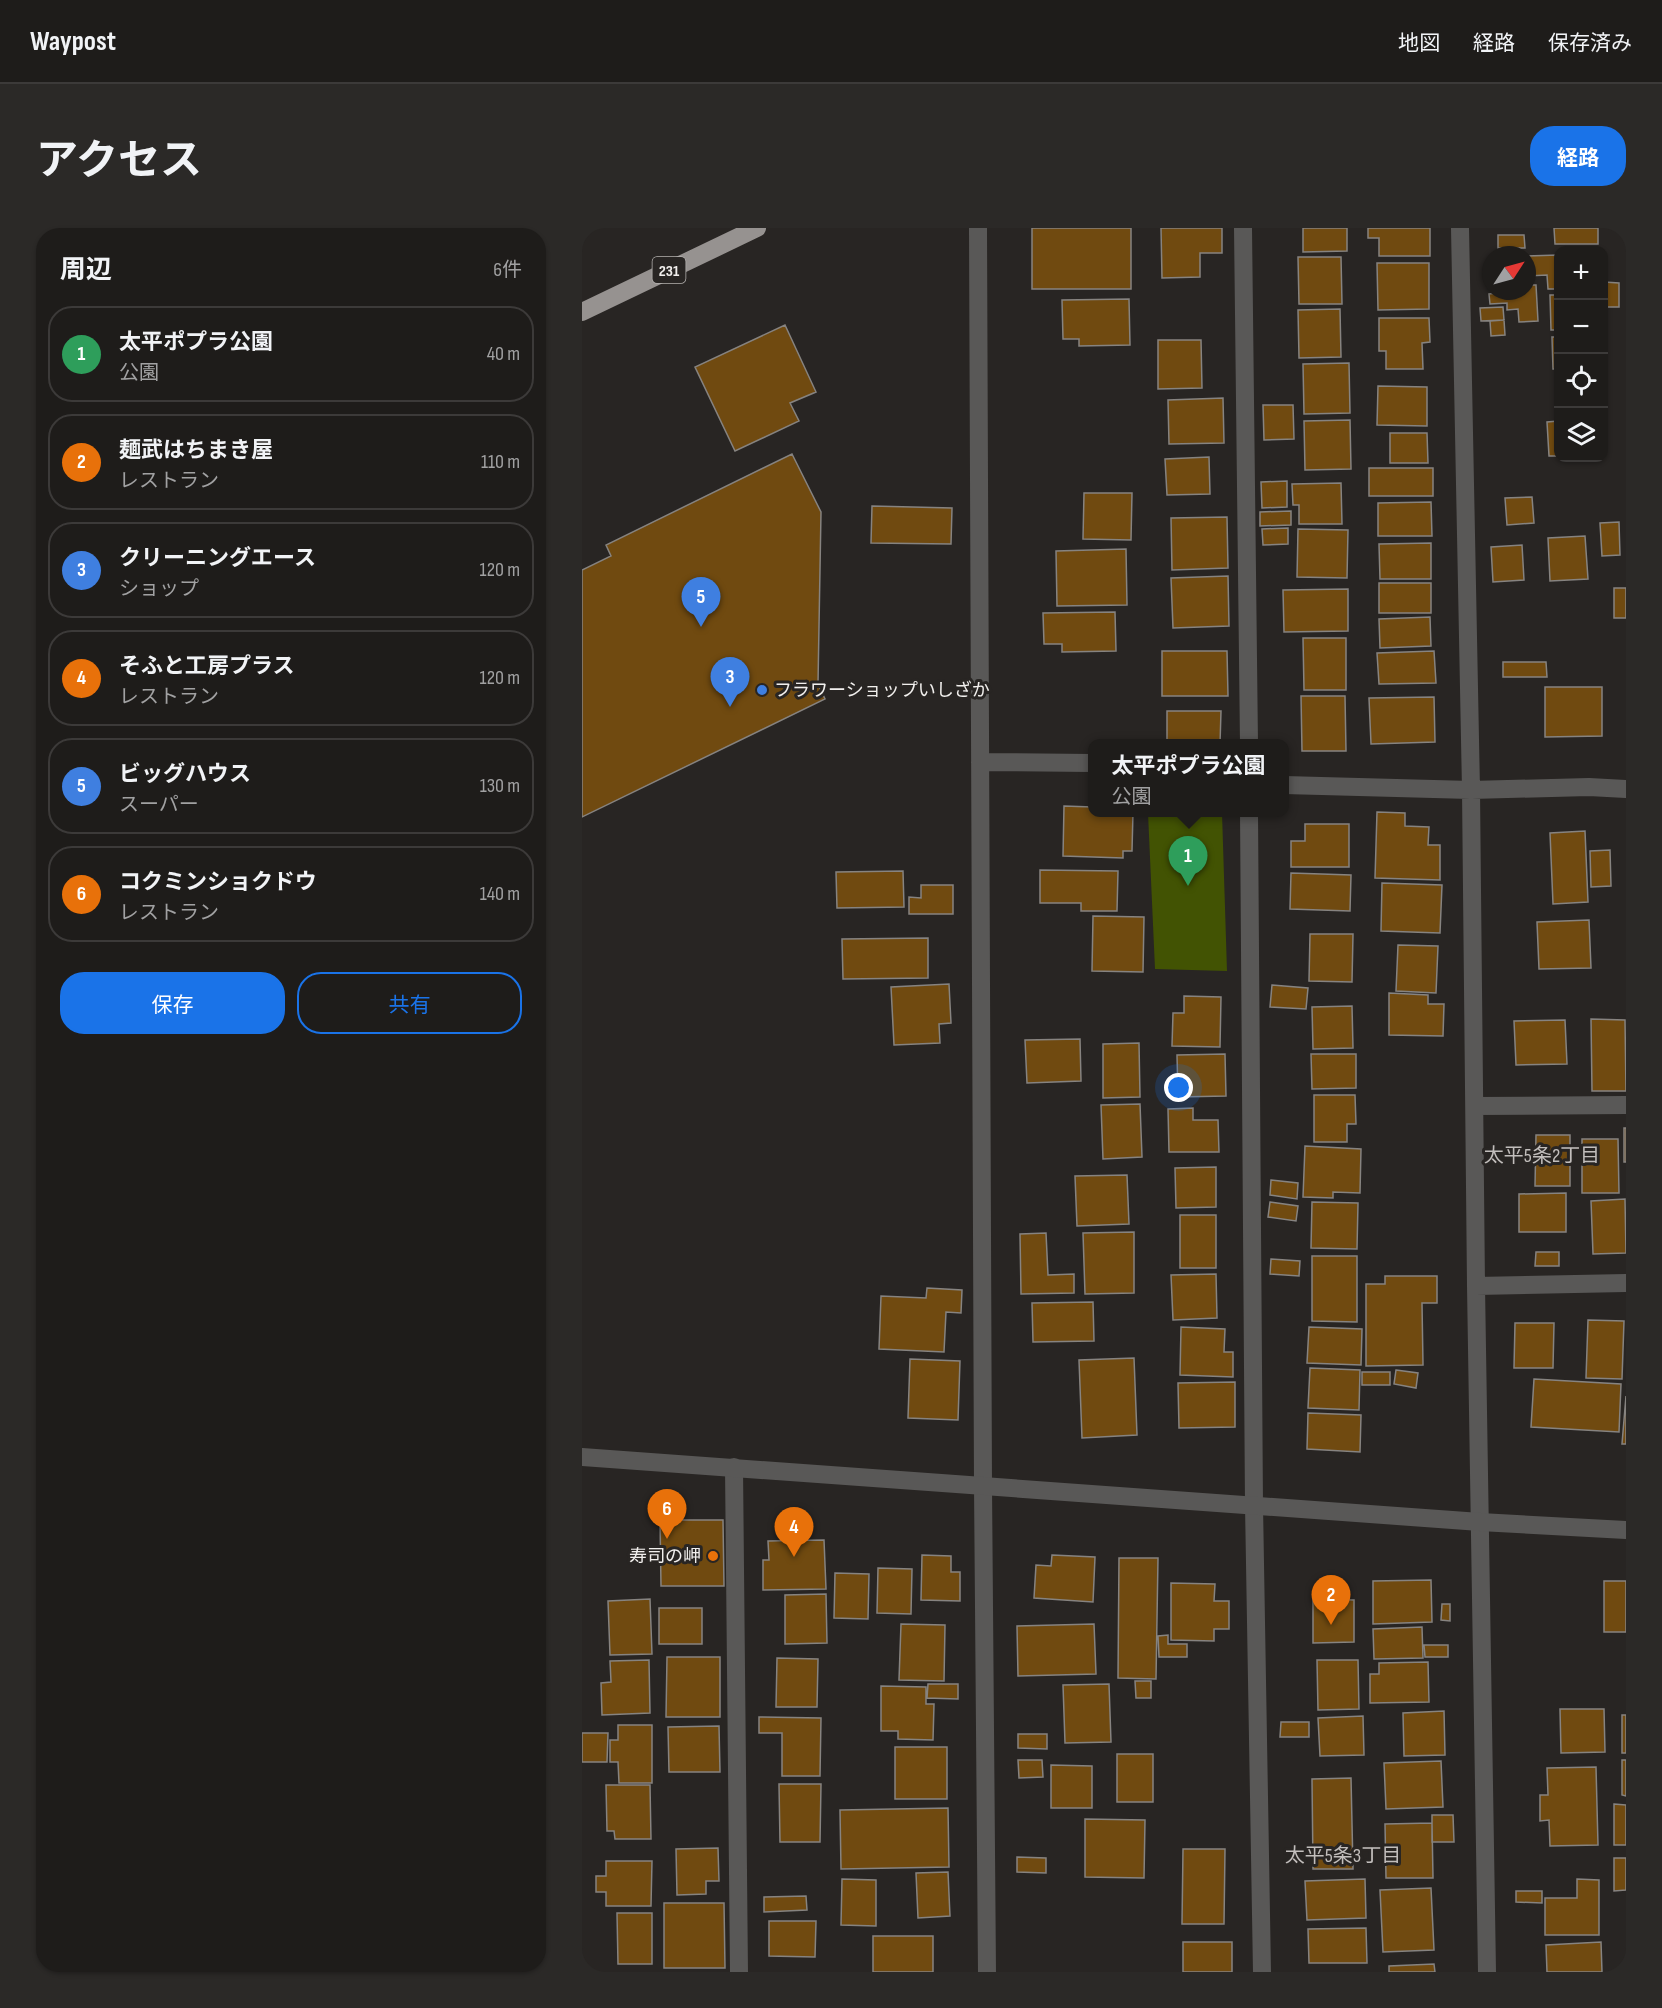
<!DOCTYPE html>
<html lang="ja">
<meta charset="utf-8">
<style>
:root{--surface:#1e1c1a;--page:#2b2927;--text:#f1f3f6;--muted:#a1a1a2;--line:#3c3a39;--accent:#1a73e8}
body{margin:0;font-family:"Sofia Sans Condensed","Noto Sans JP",sans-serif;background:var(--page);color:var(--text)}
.controls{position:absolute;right:18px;top:18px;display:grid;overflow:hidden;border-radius:12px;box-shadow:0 2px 4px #0004}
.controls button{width:54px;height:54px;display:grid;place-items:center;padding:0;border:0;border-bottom:2px solid var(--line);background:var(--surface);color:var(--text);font:30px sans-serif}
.compass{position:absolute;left:900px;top:18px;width:54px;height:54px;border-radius:50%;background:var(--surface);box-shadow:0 2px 4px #0004;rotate:54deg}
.you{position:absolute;left:597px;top:860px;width:21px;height:21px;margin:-15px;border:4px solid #fff;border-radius:50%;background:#1a73e8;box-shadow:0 0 0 9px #1a73e833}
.badge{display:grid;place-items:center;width:39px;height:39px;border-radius:50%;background:var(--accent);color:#fff;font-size:20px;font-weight:700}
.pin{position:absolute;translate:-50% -50px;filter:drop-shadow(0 2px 3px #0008)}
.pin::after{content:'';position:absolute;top:32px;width:21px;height:18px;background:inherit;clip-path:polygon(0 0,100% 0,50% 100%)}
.popup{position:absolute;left:506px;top:511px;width:201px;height:78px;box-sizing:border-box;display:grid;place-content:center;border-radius:12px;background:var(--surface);filter:drop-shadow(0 2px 4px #0005);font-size:20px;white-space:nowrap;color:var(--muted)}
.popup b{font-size:22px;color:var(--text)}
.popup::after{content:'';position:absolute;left:50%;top:100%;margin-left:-12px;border:12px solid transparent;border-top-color:var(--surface)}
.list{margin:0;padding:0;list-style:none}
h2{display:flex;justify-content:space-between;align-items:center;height:78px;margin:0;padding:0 24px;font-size:26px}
h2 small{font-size:20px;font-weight:400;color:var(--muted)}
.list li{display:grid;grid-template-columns:39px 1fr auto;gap:18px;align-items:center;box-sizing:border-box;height:96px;margin:0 12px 12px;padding:0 12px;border:2px solid var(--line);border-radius:24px}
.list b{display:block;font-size:22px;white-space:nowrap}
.list p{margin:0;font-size:20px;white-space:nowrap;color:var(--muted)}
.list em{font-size:20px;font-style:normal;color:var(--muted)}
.actions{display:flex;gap:12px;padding:18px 24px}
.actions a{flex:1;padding:14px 0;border:2px solid var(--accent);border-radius:24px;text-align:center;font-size:21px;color:var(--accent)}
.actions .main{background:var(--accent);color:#fff}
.icon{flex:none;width:33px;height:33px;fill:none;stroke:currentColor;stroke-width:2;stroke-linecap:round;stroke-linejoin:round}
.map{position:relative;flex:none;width:1044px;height:1744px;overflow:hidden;border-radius:24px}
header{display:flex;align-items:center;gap:36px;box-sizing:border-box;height:84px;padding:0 30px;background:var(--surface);border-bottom:2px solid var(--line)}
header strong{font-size:28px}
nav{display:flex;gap:33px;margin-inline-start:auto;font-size:21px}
.intro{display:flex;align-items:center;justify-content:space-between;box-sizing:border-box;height:144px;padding:0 36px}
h1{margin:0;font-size:42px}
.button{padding:15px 27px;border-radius:24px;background:var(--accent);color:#fff;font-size:21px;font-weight:700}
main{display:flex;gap:36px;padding:0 36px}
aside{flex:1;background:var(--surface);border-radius:24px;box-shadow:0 2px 4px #0004}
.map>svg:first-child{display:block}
.green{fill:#425303}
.building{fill:#704a10;stroke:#868380;stroke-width:1.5}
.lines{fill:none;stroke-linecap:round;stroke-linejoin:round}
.minor{stroke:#595857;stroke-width:18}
.tertiary{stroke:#595857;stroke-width:18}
.trunk{stroke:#969290;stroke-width:18}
.shop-dot{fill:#3f7fe0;stroke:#282523;stroke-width:2}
.food-dot{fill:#e8710a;stroke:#282523;stroke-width:2}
.labels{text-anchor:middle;stroke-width:6;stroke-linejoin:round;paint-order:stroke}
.shield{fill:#282523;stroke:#b5b2b0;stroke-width:1.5}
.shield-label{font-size:16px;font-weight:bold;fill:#f1efed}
.poi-label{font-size:18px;fill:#f1efed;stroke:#282523;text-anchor:start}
.neighbourhood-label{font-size:20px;fill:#c2bebc;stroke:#282523}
</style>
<header>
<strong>Waypost</strong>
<nav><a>地図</a><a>経路</a><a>保存済み</a></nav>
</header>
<div class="intro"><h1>アクセス</h1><a class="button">経路</a></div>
<main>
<aside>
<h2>周辺<small>6件</small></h2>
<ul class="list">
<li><span class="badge" style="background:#2e9e5b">1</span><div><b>太平ポプラ公園</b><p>公園</p></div><em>40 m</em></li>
<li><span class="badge" style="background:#e8710a">2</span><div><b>麺武はちまき屋</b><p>レストラン</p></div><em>110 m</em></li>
<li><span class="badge" style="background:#3f7fe0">3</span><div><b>クリーニングエース</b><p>ショップ</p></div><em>120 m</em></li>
<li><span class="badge" style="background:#e8710a">4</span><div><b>そふと工房プラス</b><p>レストラン</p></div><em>120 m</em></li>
<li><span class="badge" style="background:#3f7fe0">5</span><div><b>ビッグハウス</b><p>スーパー</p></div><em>130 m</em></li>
<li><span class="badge" style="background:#e8710a">6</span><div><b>コクミンショクドウ</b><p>レストラン</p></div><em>140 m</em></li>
</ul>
<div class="actions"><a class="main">保存</a><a>共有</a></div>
</aside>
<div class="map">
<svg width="1044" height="1744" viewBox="0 0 1044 1744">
<rect width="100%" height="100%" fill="#282523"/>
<!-- green -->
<path class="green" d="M 566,585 L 640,585 L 645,743 L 573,741 Z"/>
<!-- building -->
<path class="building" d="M 450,0 L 549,0 L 549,61 L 450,61 Z
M 579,0 L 640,0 L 640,25 L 618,25 L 618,49 L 580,50 Z
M 721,0 L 765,0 L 765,23 L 721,24 Z
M 786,0 L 848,0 L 848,28 L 797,28 L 797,10 L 786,10 Z
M 972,0 L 1016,0 L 1016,16 L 973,16 Z
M 916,7 L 942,7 L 943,20 L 916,20 Z
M 976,27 L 976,61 L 966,61 L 965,47 L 945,48 L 945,28 Z
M 716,29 L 759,29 L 760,76 L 717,76 Z
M 795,35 L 847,35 L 847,81 L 796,82 Z
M 1022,54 L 1037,55 L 1037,79 L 1022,79 Z
M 945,57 L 954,57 L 956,93 L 937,94 L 936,81 L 925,82 L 925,75 L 908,76 L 907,66 L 915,65 L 915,63 L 945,63 Z
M 968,67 L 976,67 L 976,102 L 969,102 Z
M 547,71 L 548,117 L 497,118 L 497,111 L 481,111 L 480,72 Z
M 921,79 L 922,92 L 899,93 L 898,80 Z
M 758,81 L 759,129 L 717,130 L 716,82 Z
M 797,90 L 847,90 L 848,114 L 840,115 L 841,141 L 804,141 L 804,123 L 797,123 Z
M 922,92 L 923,107 L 909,108 L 908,93 Z
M 203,97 L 234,164 L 208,175 L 217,193 L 153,223 L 113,139 Z
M 970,109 L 976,109 L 976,141 L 971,141 Z
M 576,112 L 619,112 L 620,160 L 576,161 Z
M 767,135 L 768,185 L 722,186 L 721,136 Z
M 796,158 L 845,159 L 845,198 L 795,197 Z
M 641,170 L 642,215 L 587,216 L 586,172 Z
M 681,177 L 711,177 L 712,211 L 682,212 Z
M 768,192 L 769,241 L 723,242 L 722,193 Z
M 976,193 L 976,228 L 967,228 L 965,194 Z
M 808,205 L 845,205 L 846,235 L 808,235 Z
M 210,226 L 239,284 L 236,456 L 243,471 L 0,589 L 0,342 L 29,328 L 24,317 Z
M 627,229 L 628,266 L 585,267 L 583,231 Z
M 787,240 L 851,240 L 851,268 L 787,268 Z
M 705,253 L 705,279 L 680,280 L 679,254 Z
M 759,255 L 760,296 L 717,296 L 717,277 L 711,277 L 710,256 Z
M 502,265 L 550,265 L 549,312 L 501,311 Z
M 950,269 L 952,295 L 925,297 L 923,270 Z
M 849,274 L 850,308 L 796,308 L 796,275 Z
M 290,278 L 370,280 L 369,316 L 289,315 Z
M 709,283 L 709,297 L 678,298 L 678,284 Z
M 645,289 L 646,340 L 590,342 L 589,290 Z
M 1037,294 L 1038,327 L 1020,328 L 1018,295 Z
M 706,300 L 706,316 L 681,317 L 680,301 Z
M 716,301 L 766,302 L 765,350 L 715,349 Z
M 1003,308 L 1006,351 L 968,353 L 966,310 Z
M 849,315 L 849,351 L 798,351 L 797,316 Z
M 940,317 L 942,352 L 911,354 L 909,319 Z
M 544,321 L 545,377 L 475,378 L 474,323 Z
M 646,348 L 647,398 L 591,400 L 589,350 Z
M 797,355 L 849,355 L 849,385 L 797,385 Z
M 1032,360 L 1044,360 L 1044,390 L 1032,390 Z
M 766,361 L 766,403 L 702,404 L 701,362 Z
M 533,384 L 534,423 L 480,424 L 480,416 L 462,416 L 461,385 Z
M 848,389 L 849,418 L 798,420 L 797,391 Z
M 721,410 L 764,410 L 764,462 L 722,462 Z
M 580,423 L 645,423 L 646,468 L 580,468 Z
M 852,423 L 854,455 L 797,456 L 795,425 Z
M 921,434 L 964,434 L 965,449 L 921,449 Z
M 963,459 L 1020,459 L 1020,508 L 963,509 Z
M 719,468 L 763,468 L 764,523 L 720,523 Z
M 852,469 L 853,514 L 789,516 L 787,470 Z
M 585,483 L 639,483 L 638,516 L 585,516 Z
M 482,578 L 510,579 L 510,584 L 551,584 L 550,623 L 541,623 L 541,630 L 481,628 Z
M 795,584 L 823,585 L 823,598 L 847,599 L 846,617 L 858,617 L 858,652 L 793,650 Z
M 723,596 L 767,596 L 767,639 L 709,639 L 709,613 L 723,613 Z
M 1003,603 L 1006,674 L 971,676 L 968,605 Z
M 1028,622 L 1029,658 L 1009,659 L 1008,623 Z
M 458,642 L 536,643 L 535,683 L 499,683 L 499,675 L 458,675 Z
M 321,643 L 322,679 L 255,680 L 254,644 Z
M 709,645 L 769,647 L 768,683 L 708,681 Z
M 800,655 L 860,657 L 858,705 L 799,703 Z
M 339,657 L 371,657 L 371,686 L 327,686 L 327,669 L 339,670 Z
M 511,688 L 562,689 L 561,744 L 510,743 Z
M 1007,692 L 1009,740 L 957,741 L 955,694 Z
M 728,706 L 771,706 L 770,754 L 727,753 Z
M 346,710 L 346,750 L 261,751 L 260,711 Z
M 816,717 L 856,718 L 854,765 L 814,763 Z
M 367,756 L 369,795 L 357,796 L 358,815 L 312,817 L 309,759 Z
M 690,757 L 726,760 L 724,781 L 688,779 Z
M 807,765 L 846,767 L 846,776 L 862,776 L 861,808 L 807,807 Z
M 602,768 L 639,769 L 638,819 L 590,818 L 591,785 L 602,785 Z
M 770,778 L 771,820 L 731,821 L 730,779 Z
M 1009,791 L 1043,792 L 1044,863 L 1010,863 Z
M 983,792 L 985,836 L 934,837 L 932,793 Z
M 498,811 L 499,853 L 445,855 L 443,812 Z
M 557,815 L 558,869 L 521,870 L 521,816 Z
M 643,826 L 644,868 L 596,869 L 595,827 Z
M 729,826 L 774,826 L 774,860 L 730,861 Z
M 732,867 L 773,867 L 774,896 L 765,896 L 765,914 L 732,914 Z
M 558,876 L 560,929 L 521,931 L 519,877 Z
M 611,880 L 611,892 L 636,892 L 637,924 L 587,924 L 586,881 Z
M 1042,900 L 1044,900 L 1044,934 L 1042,934 Z
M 954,907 L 988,907 L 988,958 L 953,958 Z
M 1000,911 L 1036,911 L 1037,965 L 1000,965 Z
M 723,918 L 779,921 L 778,965 L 751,964 L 751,970 L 721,969 Z
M 634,939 L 634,979 L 594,980 L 593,940 Z
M 545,947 L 547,996 L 495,998 L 493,948 Z
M 689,952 L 716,955 L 715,971 L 688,967 Z
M 984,965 L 984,1004 L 937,1004 L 937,966 Z
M 1043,971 L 1044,1025 L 1011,1026 L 1009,973 Z
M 688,974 L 716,978 L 714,993 L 686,989 Z
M 730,974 L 776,975 L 775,1021 L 729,1020 Z
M 598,987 L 634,987 L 634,1040 L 598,1040 Z
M 552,1004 L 552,1065 L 503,1066 L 501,1005 Z
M 464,1005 L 466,1047 L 492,1046 L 492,1065 L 439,1066 L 438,1006 Z
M 954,1024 L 977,1024 L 977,1038 L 953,1038 Z
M 730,1028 L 775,1028 L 775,1094 L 730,1093 Z
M 689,1031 L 718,1033 L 717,1048 L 688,1046 Z
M 634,1046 L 635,1090 L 591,1092 L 589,1047 Z
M 803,1048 L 855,1048 L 855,1075 L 840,1075 L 841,1137 L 784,1138 L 784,1056 L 803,1056 Z
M 345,1060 L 380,1062 L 379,1085 L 364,1084 L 362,1124 L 297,1121 L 299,1068 L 344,1070 Z
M 511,1074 L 512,1113 L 451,1114 L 450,1075 Z
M 1006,1092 L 1042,1093 L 1040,1151 L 1004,1150 Z
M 933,1095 L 972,1095 L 971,1140 L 932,1140 Z
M 599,1099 L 643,1101 L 642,1124 L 651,1124 L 651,1149 L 598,1147 Z
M 727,1099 L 780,1101 L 779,1137 L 725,1135 Z
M 552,1130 L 555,1207 L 500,1210 L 497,1132 Z
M 328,1131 L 378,1133 L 376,1192 L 326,1190 Z
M 728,1140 L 778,1142 L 777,1182 L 726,1180 Z
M 814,1142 L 836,1145 L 834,1160 L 812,1156 Z
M 780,1144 L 808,1144 L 808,1157 L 780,1157 Z
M 952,1151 L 1039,1156 L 1037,1204 L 949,1199 Z
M 653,1154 L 653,1199 L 597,1200 L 596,1155 Z
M 1044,1168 L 1044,1216 L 1040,1216 Z
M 726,1185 L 779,1187 L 778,1224 L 725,1221 Z
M 78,1292 L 141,1292 L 142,1358 L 79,1358 Z
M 242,1312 L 244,1361 L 181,1362 L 181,1332 L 187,1332 L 186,1313 Z
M 340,1327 L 369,1328 L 369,1344 L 378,1344 L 378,1373 L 339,1372 Z
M 470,1327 L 513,1329 L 511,1374 L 452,1370 L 454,1337 L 469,1338 Z
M 537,1330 L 576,1330 L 574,1451 L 536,1450 Z
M 296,1340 L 330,1341 L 329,1386 L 295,1385 Z
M 253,1345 L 287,1346 L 286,1391 L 252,1390 Z
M 849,1352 L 850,1394 L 791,1396 L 791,1353 Z
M 1022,1353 L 1044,1353 L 1044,1404 L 1022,1404 Z
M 589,1355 L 633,1356 L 632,1373 L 647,1373 L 647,1401 L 632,1401 L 632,1413 L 589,1412 Z
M 244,1366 L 245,1415 L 203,1416 L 203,1367 Z
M 68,1371 L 70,1426 L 28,1427 L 26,1373 Z
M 731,1371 L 772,1372 L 772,1414 L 731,1415 Z
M 860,1376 L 868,1376 L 868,1393 L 859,1392 Z
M 77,1380 L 120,1380 L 120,1416 L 77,1416 Z
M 319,1396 L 363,1397 L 362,1453 L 317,1452 Z
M 512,1396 L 514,1446 L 436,1448 L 435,1398 Z
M 840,1399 L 841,1430 L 792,1431 L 791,1401 Z
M 586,1407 L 586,1416 L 605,1416 L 605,1429 L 577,1429 L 576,1408 Z
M 842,1417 L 866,1417 L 866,1429 L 843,1429 Z
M 85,1429 L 138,1429 L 138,1489 L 84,1489 Z
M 195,1430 L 236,1431 L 235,1479 L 194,1479 Z
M 67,1432 L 68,1485 L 20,1487 L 19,1455 L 29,1454 L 28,1433 Z
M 735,1432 L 776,1432 L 777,1481 L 736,1482 Z
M 846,1434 L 847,1474 L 788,1475 L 788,1446 L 797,1446 L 797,1435 Z
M 553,1453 L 569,1453 L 569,1470 L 554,1470 Z
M 346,1456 L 376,1456 L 376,1471 L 345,1470 Z
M 527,1456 L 529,1514 L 483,1515 L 481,1457 Z
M 299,1458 L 344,1459 L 344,1476 L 352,1476 L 351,1512 L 316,1511 L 316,1503 L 299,1503 Z
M 978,1481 L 1022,1481 L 1023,1524 L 979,1525 Z
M 862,1483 L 863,1527 L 822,1528 L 821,1485 Z
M 1040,1487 L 1044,1487 L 1044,1525 L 1040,1525 Z
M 781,1488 L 782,1527 L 738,1528 L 736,1490 Z
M 177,1489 L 239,1490 L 238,1548 L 200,1548 L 200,1505 L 177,1505 Z
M 699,1494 L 727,1494 L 727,1509 L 698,1509 Z
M 36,1497 L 70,1497 L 70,1555 L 37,1555 L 36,1534 L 28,1534 L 28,1512 L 36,1512 Z
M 137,1498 L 138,1544 L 87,1544 L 86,1499 Z
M 0,1505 L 26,1505 L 25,1534 L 0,1534 Z
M 436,1506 L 465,1506 L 465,1521 L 436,1520 Z
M 313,1519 L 365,1519 L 365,1571 L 313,1571 Z
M 535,1526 L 571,1526 L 571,1574 L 535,1574 Z
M 436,1532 L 460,1532 L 461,1549 L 437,1550 Z
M 1040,1532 L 1044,1532 L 1044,1568 L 1040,1567 Z
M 859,1533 L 861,1579 L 804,1581 L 802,1535 Z
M 469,1537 L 510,1538 L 510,1580 L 469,1580 Z
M 1014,1539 L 1016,1617 L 968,1618 L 967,1592 L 958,1593 L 958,1567 L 966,1567 L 965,1540 Z
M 769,1550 L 771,1641 L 731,1641 L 730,1551 Z
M 197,1556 L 239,1556 L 238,1614 L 198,1614 Z
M 24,1557 L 68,1557 L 69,1611 L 33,1611 L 32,1603 L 25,1603 Z
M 1032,1576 L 1044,1577 L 1044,1617 L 1032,1617 Z
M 366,1580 L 367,1639 L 259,1641 L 258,1582 Z
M 850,1587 L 871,1587 L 872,1614 L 850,1614 Z
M 503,1591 L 563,1592 L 562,1650 L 503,1649 Z
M 850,1595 L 851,1650 L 804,1650 L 803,1596 Z
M 136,1620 L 137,1653 L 124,1653 L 124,1666 L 95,1667 L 94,1621 Z
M 601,1621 L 643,1621 L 642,1696 L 600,1696 Z
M 435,1629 L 464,1630 L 464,1645 L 435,1644 Z
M 1032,1630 L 1044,1630 L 1044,1662 L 1032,1663 Z
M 24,1633 L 70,1633 L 69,1678 L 24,1678 L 24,1664 L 14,1664 L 14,1648 L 24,1648 Z
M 366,1644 L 368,1688 L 336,1690 L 334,1645 Z
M 260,1651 L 294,1652 L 294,1698 L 259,1697 Z
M 783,1651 L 784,1690 L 725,1692 L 723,1653 Z
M 995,1651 L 1017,1652 L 1017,1707 L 963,1707 L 963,1670 L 995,1670 Z
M 849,1660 L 852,1722 L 801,1724 L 798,1662 Z
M 934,1663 L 960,1663 L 960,1675 L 934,1674 Z
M 224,1668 L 225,1682 L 182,1684 L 182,1669 Z
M 82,1675 L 142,1675 L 143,1740 L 82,1740 Z
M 35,1685 L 70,1685 L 70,1736 L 36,1736 Z
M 187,1693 L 234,1693 L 233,1729 L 187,1728 Z
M 784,1700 L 785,1735 L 727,1735 L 726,1701 Z
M 291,1708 L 351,1708 L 351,1744 L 291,1744 Z
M 601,1714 L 650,1714 L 650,1744 L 601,1744 Z
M 1019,1714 L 1020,1744 L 965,1744 L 964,1717 Z
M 852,1736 L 853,1744 L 807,1744 L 807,1738 Z"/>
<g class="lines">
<!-- minor -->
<path class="minor" d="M 396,0 L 401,1257 L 405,1744
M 661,0 L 667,516
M 878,0 L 889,562 L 894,1058 L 905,1744
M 398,534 L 510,535
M 702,557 L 889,562 L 1007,559 L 1044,561
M 667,584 L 672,1277 L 680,1744
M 893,878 L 1044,877
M 894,1058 L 1044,1055
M 152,1239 L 157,1744"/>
<!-- tertiary -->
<path class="tertiary" d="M 0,1229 L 898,1294 L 1044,1302"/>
<!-- trunk -->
<path class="trunk" d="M 0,84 L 175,0"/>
</g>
<!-- markers -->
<circle class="shop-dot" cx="180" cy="462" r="6"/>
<circle class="food-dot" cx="131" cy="1328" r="6"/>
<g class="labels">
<!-- shield labels -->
<rect class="shield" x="70.5" y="29" width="33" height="26" rx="4.5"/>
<g class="shield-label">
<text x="87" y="48">231</text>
</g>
<!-- poi labels -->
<g class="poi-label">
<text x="192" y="468">フラワーショップいしざか</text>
<text x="119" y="1334" text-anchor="end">寿司の岬</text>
</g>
<!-- neighbourhood labels -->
<g class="neighbourhood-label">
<text x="960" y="934">太平5条2丁目</text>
<text x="761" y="1634">太平5条3丁目</text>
</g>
</g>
</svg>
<div class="controls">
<button>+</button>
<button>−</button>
<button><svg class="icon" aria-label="locate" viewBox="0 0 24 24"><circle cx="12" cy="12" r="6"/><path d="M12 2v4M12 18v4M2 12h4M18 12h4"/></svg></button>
<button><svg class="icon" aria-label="layers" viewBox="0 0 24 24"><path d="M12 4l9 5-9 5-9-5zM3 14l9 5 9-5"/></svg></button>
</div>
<svg class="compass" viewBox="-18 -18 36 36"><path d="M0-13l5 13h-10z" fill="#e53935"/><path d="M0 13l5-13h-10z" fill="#a1a1a2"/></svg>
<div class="you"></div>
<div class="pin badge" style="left:606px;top:658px;background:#2e9e5b">1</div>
<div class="popup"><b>太平ポプラ公園</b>公園</div>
<div class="pin badge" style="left:749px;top:1397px;background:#e8710a">2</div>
<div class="pin badge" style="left:148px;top:479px;background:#3f7fe0">3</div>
<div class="pin badge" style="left:212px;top:1329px;background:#e8710a">4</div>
<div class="pin badge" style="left:119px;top:399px;background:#3f7fe0">5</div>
<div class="pin badge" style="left:85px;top:1311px;background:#e8710a">6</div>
</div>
</main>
